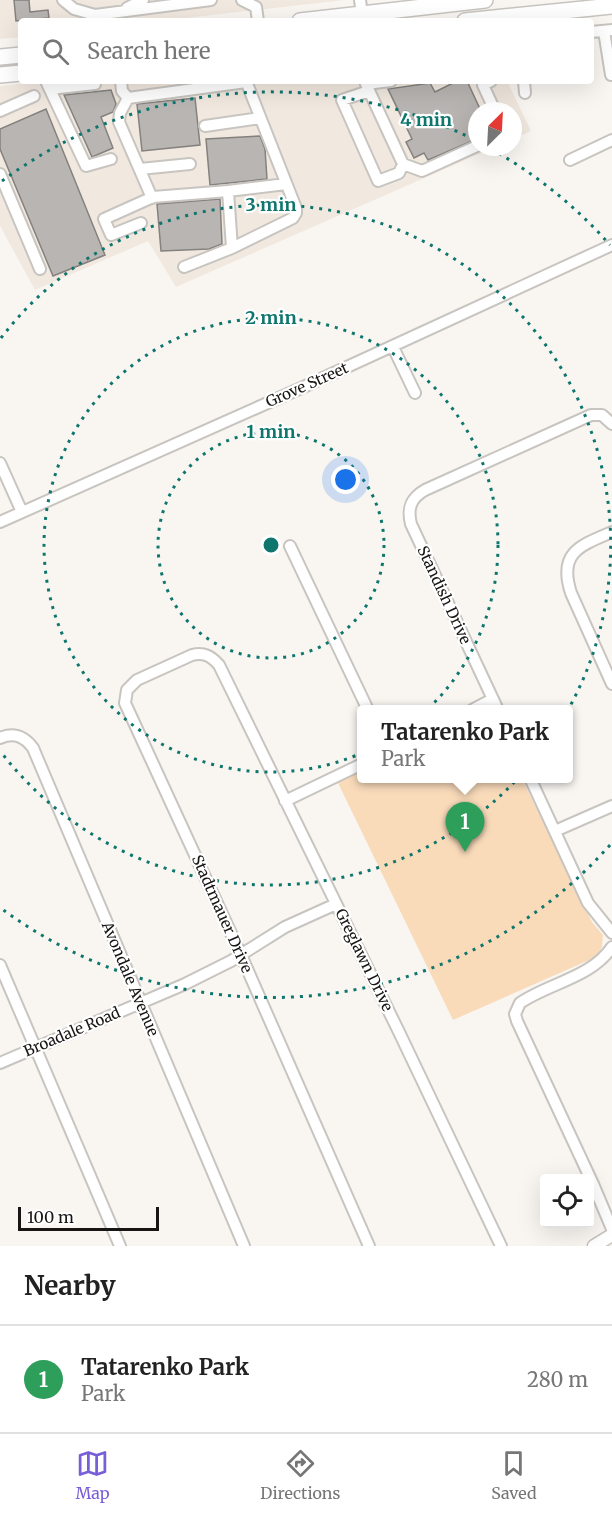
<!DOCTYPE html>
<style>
:root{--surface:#fff;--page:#f6f6f6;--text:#222;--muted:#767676;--line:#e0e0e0;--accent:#785ed8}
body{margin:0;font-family:Merriweather,serif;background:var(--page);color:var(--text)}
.controls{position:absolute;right:18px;bottom:18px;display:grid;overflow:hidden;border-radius:6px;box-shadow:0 6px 24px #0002}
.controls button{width:54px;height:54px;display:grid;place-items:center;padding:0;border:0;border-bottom:2px solid var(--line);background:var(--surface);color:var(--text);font:30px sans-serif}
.compass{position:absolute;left:468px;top:102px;width:54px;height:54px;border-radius:50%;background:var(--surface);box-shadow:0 6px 24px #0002;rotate:24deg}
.scale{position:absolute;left:18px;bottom:15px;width:141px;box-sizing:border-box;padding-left:6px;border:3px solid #171614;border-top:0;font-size:16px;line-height:21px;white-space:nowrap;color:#171614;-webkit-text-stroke:4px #fff;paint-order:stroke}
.you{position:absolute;left:346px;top:480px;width:21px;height:21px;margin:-15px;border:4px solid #fff;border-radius:50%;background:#1a73e8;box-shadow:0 0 0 9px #1a73e833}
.badge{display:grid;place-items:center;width:39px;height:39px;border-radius:50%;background:var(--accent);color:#fff;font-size:20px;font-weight:700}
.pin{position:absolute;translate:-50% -50px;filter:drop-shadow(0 2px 3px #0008)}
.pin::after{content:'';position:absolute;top:32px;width:21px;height:18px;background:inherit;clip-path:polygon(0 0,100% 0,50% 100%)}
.popup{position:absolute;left:357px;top:705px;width:216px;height:78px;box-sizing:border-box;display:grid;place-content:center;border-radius:6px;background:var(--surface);filter:drop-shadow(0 2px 4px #0005);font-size:20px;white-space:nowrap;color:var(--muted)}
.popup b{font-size:22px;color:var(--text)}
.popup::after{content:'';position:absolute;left:50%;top:100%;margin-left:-12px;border:12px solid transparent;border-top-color:var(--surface)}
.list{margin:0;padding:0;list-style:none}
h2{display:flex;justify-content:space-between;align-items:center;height:78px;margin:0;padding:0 24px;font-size:26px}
h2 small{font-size:20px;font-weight:400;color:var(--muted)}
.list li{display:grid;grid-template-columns:39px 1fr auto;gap:18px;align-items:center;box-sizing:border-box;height:108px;padding:0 24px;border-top:2px solid var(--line)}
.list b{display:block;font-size:22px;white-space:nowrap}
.list p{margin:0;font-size:20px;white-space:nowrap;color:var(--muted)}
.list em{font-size:20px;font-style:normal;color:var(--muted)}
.icon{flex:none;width:33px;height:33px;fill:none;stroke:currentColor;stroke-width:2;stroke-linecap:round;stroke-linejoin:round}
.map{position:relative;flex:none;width:612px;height:1246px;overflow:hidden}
.search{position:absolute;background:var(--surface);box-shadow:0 6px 24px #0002;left:18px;right:18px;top:18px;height:66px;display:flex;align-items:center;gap:15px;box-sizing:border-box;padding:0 21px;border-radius:6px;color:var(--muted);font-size:22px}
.sheet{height:186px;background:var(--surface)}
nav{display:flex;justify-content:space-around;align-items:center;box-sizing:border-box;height:84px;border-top:2px solid var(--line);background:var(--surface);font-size:16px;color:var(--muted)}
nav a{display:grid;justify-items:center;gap:3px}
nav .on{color:var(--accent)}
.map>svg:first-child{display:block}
.built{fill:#f1e8df}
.green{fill:#f9dbba}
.building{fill:#b8b5b2;stroke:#84817e;stroke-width:1.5}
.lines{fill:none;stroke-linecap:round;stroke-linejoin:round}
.minor-casing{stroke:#c8c5c1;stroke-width:14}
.major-casing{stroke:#c8c5c1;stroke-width:15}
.highway-casing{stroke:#c8c5c1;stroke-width:18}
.minor{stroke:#fff;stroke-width:10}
.major{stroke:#fff;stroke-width:12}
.highway{stroke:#fff;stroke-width:15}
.ring{fill:none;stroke:#0f766e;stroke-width:3;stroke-dasharray:3 6}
.labels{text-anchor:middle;stroke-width:4.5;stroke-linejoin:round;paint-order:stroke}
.street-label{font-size:15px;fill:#171614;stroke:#fff}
.centre{fill:#0f766e;stroke:#fff;stroke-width:3}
.ring-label{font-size:18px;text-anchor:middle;font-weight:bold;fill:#0f766e;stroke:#fff;stroke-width:4.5;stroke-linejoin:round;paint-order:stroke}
</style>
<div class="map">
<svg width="612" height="1246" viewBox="0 0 612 1246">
<rect width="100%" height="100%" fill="#f9f6f2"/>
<!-- built -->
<path class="built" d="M 0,0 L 345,0 L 160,21 L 21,21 L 21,37 L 0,39 Z
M 49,81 L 507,81 L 531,131 L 513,139 L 513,111 L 477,111 L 477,147 L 495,147 L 176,287 L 148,241 L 35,290 L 0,226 L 0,86 Z"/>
<!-- green -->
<path class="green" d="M 361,771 L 362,778 L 522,779 L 592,922 L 603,935 L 602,947 L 596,957 L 453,1020 L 338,783 Z"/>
<!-- building -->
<path class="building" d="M 14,0 L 29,0 L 30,12 L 48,10 L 49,18 L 16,21 Z
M 457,81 L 467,81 L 481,111 L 477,111 L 477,139 L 428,160 L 424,153 L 414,158 L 406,142 L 412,139 L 388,89 L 430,83 L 435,92 Z
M 111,90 L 116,104 L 113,112 L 101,117 L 113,148 L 92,157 L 64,95 Z
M 195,98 L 200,145 L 142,151 L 137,104 Z
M 46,109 L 105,255 L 53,276 L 0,149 L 0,129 Z
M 260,136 L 265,149 L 267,179 L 210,185 L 206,139 Z
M 220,199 L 222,244 L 209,249 L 161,251 L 157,204 Z"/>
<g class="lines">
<!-- minor casing -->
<g class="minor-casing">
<path id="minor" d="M 63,0 L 74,9 L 95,15 L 211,0
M 242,0 L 256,7 L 258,21
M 360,0 L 362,14
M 127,8 L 143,0
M 604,31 L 611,75
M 591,32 L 612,30
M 46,81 L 86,166 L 111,159
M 121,81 L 122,91 L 128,98
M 365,81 L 366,84 L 391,81
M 491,81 L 483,85 L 495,111
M 524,81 L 525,93
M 366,84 L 403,164 L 399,173 L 378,181 L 342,100 L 369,91
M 50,89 L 95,84 L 95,81
M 0,111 L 34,96
M 205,126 L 260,118
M 570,160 L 612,140
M 403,164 L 422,171 L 477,146
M 140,169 L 190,164
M 0,174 L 40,269
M 228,191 L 286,184
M 152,198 L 119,122 L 120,113 L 128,98 L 246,82
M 141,223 L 111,235 L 104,219 L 153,197 L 228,191 L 232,248
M 184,267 L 232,248 L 293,218 L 296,213 L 296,208 L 246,81
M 393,347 L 415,393
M 0,463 L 22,512
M 0,522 L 299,389 L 612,245
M 612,532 C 579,546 558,553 571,593 L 612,684
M 290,546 L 368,710
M 472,710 L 493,699
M 498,710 L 411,524 C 407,508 411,498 425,490 L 591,415 L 602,415 L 612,424
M 0,738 C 14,732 24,736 33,748 L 244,1246
M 530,778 L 588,903 L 612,933
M 285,801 L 362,764
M 555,831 L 612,806
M 612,947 C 591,978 549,983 520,1003 L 515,1014 L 517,1021 L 593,1184 L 612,1229
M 0,965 L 120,1246
M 0,1063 L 185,984 L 231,961 L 285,927 L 336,904
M 369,1246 L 241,955 L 125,703 L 127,690 L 137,680 L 192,655 C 204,652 211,656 219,665 L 399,1032 L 501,1246"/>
</g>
<!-- major casing -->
<g class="major-casing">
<path id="major" d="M 594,1246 L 612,1235"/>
</g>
<!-- highway casing -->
<g class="highway-casing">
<path id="highway" d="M 300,21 L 485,0
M 465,21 L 612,6
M 0,57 L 21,55
M 0,75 L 21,73"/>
</g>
<!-- minor -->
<use href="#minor" class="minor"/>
<!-- major -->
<use href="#major" class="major"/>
<!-- highway -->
<use href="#highway" class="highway"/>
</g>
<!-- distance rings -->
<g class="ring">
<circle cx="271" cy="545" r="113"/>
<circle cx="271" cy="545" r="227"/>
<path d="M1 338A340 340 0 1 1 1 752"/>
<path d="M610 845A453 453 0 0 1 2 909M2 181A453 453 0 0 1 477 141M491 149A453 453 0 0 1 610 245"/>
</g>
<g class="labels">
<!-- street labels -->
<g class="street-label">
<text transform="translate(307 385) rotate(-24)" y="5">Grove Street</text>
<text transform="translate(444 595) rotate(65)" y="5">Standish Drive</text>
<text transform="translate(222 914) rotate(66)" y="5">Stadtmauer Drive</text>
<text transform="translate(364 960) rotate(64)" y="5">Greglawn Drive</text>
<text transform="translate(130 979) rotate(67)" y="5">Avondale Avenue</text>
<text transform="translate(72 1032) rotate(-23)" y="5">Broadale Road</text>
</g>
</g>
<circle cx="271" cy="545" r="9" class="centre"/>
<g class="ring-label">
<text x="426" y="126">4 min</text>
<text x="271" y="211">3 min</text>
<text x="271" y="324">2 min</text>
<text x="271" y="438">1 min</text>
</g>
</svg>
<div class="controls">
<button><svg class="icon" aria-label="locate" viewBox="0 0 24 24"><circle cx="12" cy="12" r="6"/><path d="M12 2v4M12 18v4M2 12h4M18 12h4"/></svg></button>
</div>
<svg class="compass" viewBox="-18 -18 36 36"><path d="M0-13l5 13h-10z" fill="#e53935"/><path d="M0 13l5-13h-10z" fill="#767676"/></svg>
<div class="scale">100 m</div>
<div class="you"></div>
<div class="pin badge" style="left:465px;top:852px;background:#2e9e5b">1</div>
<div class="popup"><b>Tatarenko Park</b>Park</div>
<div class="search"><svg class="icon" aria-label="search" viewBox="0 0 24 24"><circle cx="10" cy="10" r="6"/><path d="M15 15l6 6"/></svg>Search here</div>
</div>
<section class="sheet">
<h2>Nearby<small></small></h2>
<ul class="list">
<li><span class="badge" style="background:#2e9e5b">1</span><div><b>Tatarenko Park</b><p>Park</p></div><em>280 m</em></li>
</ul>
</section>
<nav>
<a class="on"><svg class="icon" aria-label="map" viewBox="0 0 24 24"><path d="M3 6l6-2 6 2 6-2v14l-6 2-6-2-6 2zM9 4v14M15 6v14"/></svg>Map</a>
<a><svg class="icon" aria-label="directions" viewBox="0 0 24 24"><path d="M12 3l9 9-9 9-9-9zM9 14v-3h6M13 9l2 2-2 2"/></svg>Directions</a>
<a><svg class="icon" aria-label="saved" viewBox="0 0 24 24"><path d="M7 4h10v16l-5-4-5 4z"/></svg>Saved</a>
</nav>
